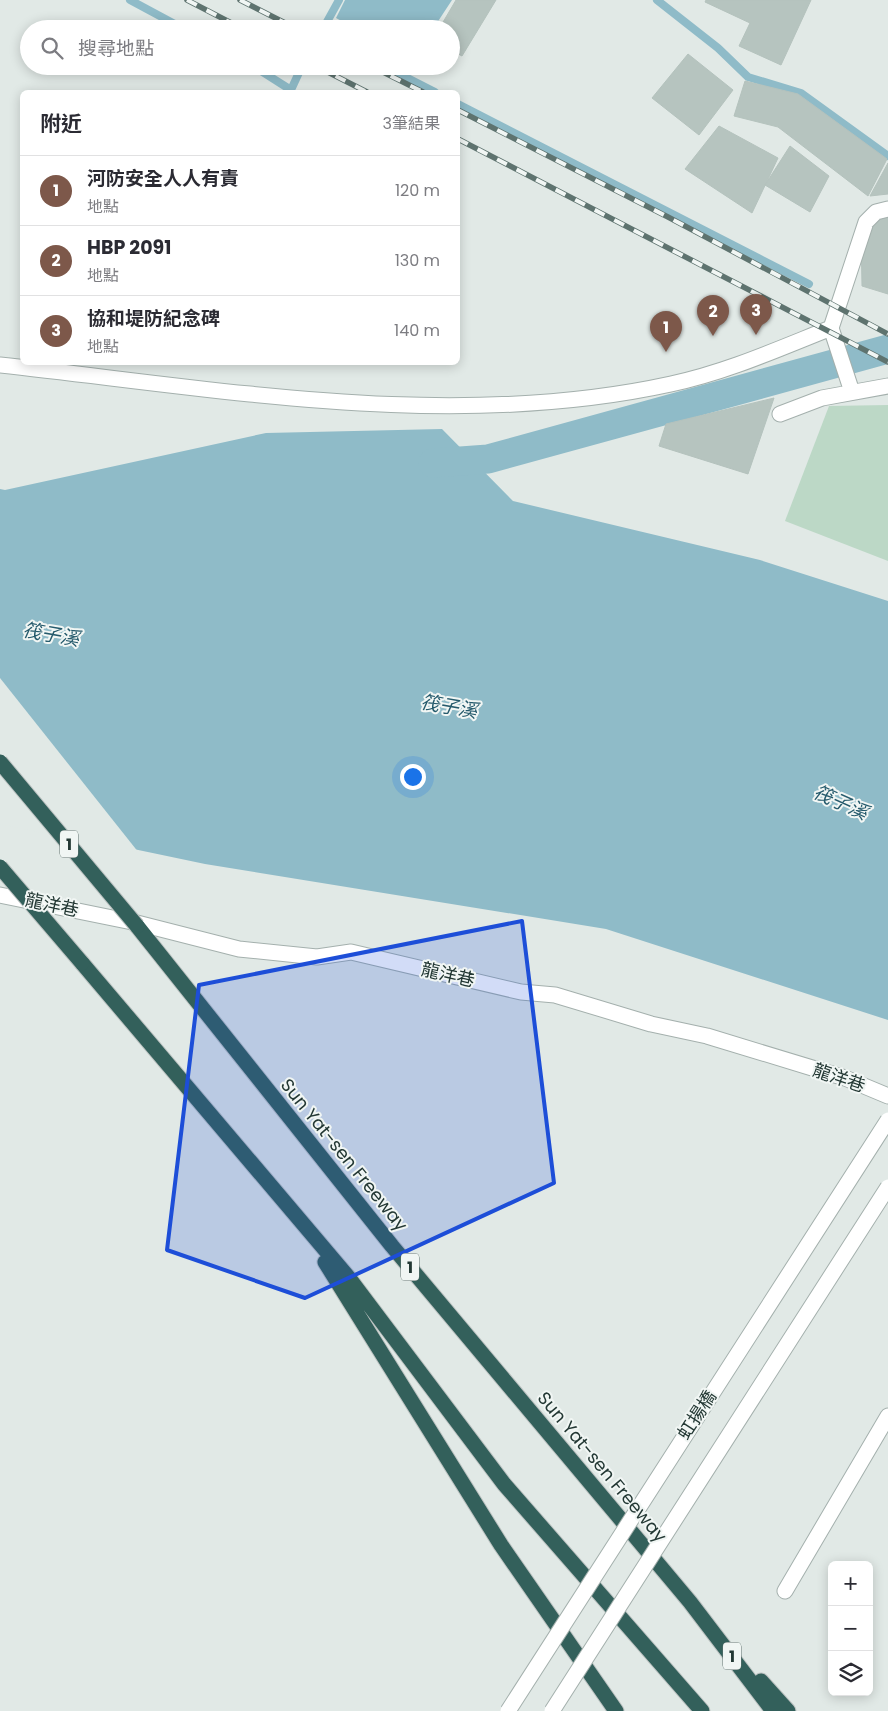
<!DOCTYPE html>
<html lang="zh-TW">
<meta charset="utf-8">
<style>
:root{--surface:#fff;--page:#f2f2f3;--text:#2b2b33;--muted:#7c7c81;--line:#e1e1e2;--accent:#7d584a}
body{margin:0;font-family:Poppins,"Noto Sans TC",sans-serif;background:var(--page);color:var(--text)}
.controls{position:absolute;right:15px;bottom:15px;display:grid;overflow:hidden;border-radius:8px;box-shadow:0 2px 12px #0003}
.controls button{width:45px;height:45px;display:grid;place-items:center;padding:0;border:0;border-bottom:1px solid var(--line);background:var(--surface);color:var(--text);font:25px sans-serif}
.you{position:absolute;left:412px;top:776px;width:18px;height:18px;margin:-12px;border:4px solid #fff;border-radius:50%;background:#1a73e8;box-shadow:0 0 0 8px #1a73e833}
.badge{display:grid;place-items:center;width:32px;height:32px;border-radius:50%;background:var(--accent);color:#fff;font-size:16px;font-weight:700}
.pin{position:absolute;translate:-50% -41px;filter:drop-shadow(0 1px 2px #0008)}
.pin::after{content:'';position:absolute;top:26px;width:18px;height:15px;background:inherit;clip-path:polygon(0 0,100% 0,50% 100%)}
.list{margin:0;padding:0;list-style:none}
h2{display:flex;justify-content:space-between;align-items:center;height:65px;margin:0;padding:0 20px;font-size:21px}
h2 small{font-size:16px;font-weight:400;color:var(--muted)}
.list li{display:grid;grid-template-columns:32px 1fr auto;gap:15px;align-items:center;box-sizing:border-box;height:70px;padding:0 20px;border-top:1px solid var(--line)}
.list b{display:block;font-size:19px;white-space:nowrap}
.list p{margin:0;font-size:16px;white-space:nowrap;color:var(--muted)}
.list em{font-size:16px;font-style:normal;color:var(--muted)}
.icon{flex:none;width:28px;height:28px;fill:none;stroke:currentColor;stroke-width:2;stroke-linecap:round;stroke-linejoin:round}
.map{position:relative;flex:none;width:888px;height:1711px;overflow:hidden}
.search{position:absolute;background:var(--surface);box-shadow:0 2px 12px #0003;left:20px;top:20px;width:440px;height:55px;display:flex;align-items:center;gap:12px;box-sizing:border-box;padding:0 18px;border-radius:28px;color:var(--muted);font-size:19px}
.panel{position:absolute;background:var(--surface);box-shadow:0 2px 12px #0003;left:20px;top:90px;width:440px;height:275px;border-radius:8px}
.map>svg:first-child{display:block}
.green{fill:#bcd8c6}
.water{fill:#8fbbc8}
.pier{fill:#e1e9e6}
.lines{fill:none;stroke-linecap:round;stroke-linejoin:round}
.stream{stroke:#8fbbc8;stroke-width:8}
.canal{stroke:#8fbbc8;stroke-width:29}
.building{fill:#b6c4bf;stroke:#b4c2bd}
.service-casing{stroke:#a4b0ad;stroke-width:17}
.motorway-casing{stroke:#bdc3c2;stroke-width:17}
.service{stroke:#fff;stroke-width:15}
.motorway{stroke:#33605b;stroke-width:15}
.rail-casing{stroke:#5e736f;stroke-width:5.5}
.rail{stroke:#f1f6f4;stroke-width:4;stroke-dasharray:11;stroke-linecap:butt}
.tertiary-bridge-casing{stroke:#a4b0ad;stroke-width:17;stroke-linecap:butt}
.motorway-bridge-casing{stroke:#bdc3c2;stroke-width:17;stroke-linecap:butt}
.tertiary-bridge{stroke:#fff;stroke-width:15}
.motorway-bridge{stroke:#33605b;stroke-width:15}
.marked{fill:#1d4ed8;fill-opacity:0.2;stroke:#1d4ed8;stroke-width:4;stroke-linejoin:round}
.labels{text-anchor:middle;stroke-width:4;stroke-linejoin:round;paint-order:stroke}
.shield{fill:#f1f6f4;stroke:#61716e;stroke-width:1}
.shield-label{font-size:16px;font-weight:bold;fill:#233834}
.street-label{font-size:18px;fill:#233834;stroke:#f1f6f4}
.water-label{font-size:19px;font-style:italic;fill:#255a6c;stroke:#f1f6f4}
</style>
<div class="map">
<svg width="888" height="1711" viewBox="0 0 888 1711">
<rect width="100%" height="100%" fill="#e1e9e6"/>
<!-- green -->
<path class="green" d="M 888,405 L 888,561 L 785,521 L 829,406 Z"/>
<!-- water -->
<path class="water" d="M 345,0 L 452,0 L 433,29 L 356,29 L 336,18 Z
M 442,429 L 513,501 L 760,560 L 888,601 L 888,1020 L 606,929 L 205,864 L 0,821 L 0,489 L 5,490 L 266,433 Z"/>
<!-- pier -->
<path class="pier" d="M 0,678 L 139,853 L 0,824 Z"/>
<g class="lines">
<!-- stream -->
<path class="stream" d="M 130,0 L 184,29
M 657,0 L 718,48 L 748,77 L 801,93 L 888,156
M 323,29 L 339,0
M 253,66 L 291,90
M 384,66 L 435,92
M 290,92 L 302,66
M 458,104 L 809,284"/>
<!-- canal -->
<path class="canal" d="M 433,463 L 488,459 L 888,349"/>
</g>
<!-- building -->
<path class="building" d="M 456,0 L 496,0 L 462,56 L 451,50 L 451,29 L 439,29 Z
M 706,0 L 811,0 L 781,65 L 739,46 L 750,23 L 705,2 Z
M 688,54 L 733,90 L 699,135 L 652,98 Z
M 745,81 L 798,94 L 887,159 L 868,196 L 778,127 L 734,116 Z
M 719,126 L 778,158 L 752,213 L 685,169 Z
M 790,146 L 829,176 L 810,212 L 765,185 Z
M 888,163 L 888,194 L 870,196 Z
M 886,216 L 888,216 L 888,294 L 862,286 L 861,229 Z
M 774,398 L 748,474 L 659,446 L 666,424 Z"/>
<g class="lines">
<!-- service casing -->
<g class="service-casing">
<path id="service" d="M 831,328 L 866,222 L 876,212 L 888,209
M 831,328 L 852,392
M 0,365 C 220,389 452,432 671,384 C 727,372 778,349 831,328
M 780,414 L 822,398 L 888,386
M 0,895 L 137,923 L 239,949 L 317,957 L 351,952 L 521,992 L 555,995 L 651,1024 L 707,1036 L 845,1078 L 888,1096
M 785,1591 L 888,1416"/>
</g>
<!-- motorway casing -->
<g class="motorway-casing">
<path id="motorway" d="M 137,926 L 392,1246 L 690,1602 L 773,1711
M 82,963 L 349,1278 L 504,1484 L 702,1711
M 325,1262 L 501,1545 L 616,1711
M 761,1681 L 788,1711"/>
</g>
<!-- service -->
<use href="#service" class="service"/>
<!-- motorway -->
<use href="#motorway" class="motorway"/>
<!-- rail casing -->
<g class="rail-casing">
<path id="rail" d="M 187,0 L 243,29
M 240,0 L 297,29
M 316,66 L 367,92
M 371,66 L 423,92
M 458,110 L 668,217 L 888,334
M 458,139 L 888,362"/>
</g>
<!-- rail -->
<use href="#rail" class="rail"/>
<!-- tertiary-bridge casing -->
<g class="tertiary-bridge-casing">
<path id="tertiary-bridge" d="M 508,1711 L 888,1120
M 552,1711 L 888,1187"/>
</g>
<!-- motorway-bridge casing -->
<g class="motorway-bridge-casing">
<path id="motorway-bridge" d="M 0,762 L 137,926
M 0,867 L 82,963"/>
</g>
<!-- tertiary-bridge -->
<use href="#tertiary-bridge" class="tertiary-bridge"/>
<!-- motorway-bridge -->
<use href="#motorway-bridge" class="motorway-bridge"/>
</g>
<!-- marked area -->
<path class="marked" d="M 522,921 L 554,1183 L 305,1298 L 167,1250 L 199,985 Z"/>
<g class="labels">
<!-- shield labels -->
<g class="shield">
<rect x="60" y="830.5" width="18" height="27" rx="4"/>
<rect x="401" y="1253.5" width="18" height="27" rx="4"/>
<rect x="723" y="1642.5" width="18" height="27" rx="4"/>
</g>
<g class="shield-label">
<text x="69" y="850">1</text>
<text x="410" y="1273">1</text>
<text x="732" y="1662">1</text>
</g>
<!-- street labels -->
<g class="street-label">
<text transform="translate(52 905) rotate(12)" y="6">龍洋巷</text>
<text transform="translate(448 975) rotate(13)" y="6">龍洋巷</text>
<text transform="translate(839 1078) rotate(19)" y="6">龍洋巷</text>
<text transform="translate(344 1155) rotate(51)" y="6">Sun Yat-sen Freeway</text>
<text transform="translate(697 1415) rotate(-57)" y="6">虹揚橋</text>
<text transform="translate(602 1467) rotate(50)" y="6">Sun Yat-sen Freeway</text>
</g>
<!-- water labels -->
<g class="water-label">
<text transform="translate(51 634) rotate(10)" y="7">筏子溪</text>
<text transform="translate(449 706) rotate(10)" y="7">筏子溪</text>
<text transform="translate(841 802) rotate(24)" y="7">筏子溪</text>
</g>
</g>
</svg>
<div class="controls">
<button>+</button>
<button>−</button>
<button><svg class="icon" aria-label="layers" viewBox="0 0 24 24"><path d="M12 4l9 5-9 5-9-5zM3 14l9 5 9-5"/></svg></button>
</div>
<div class="you"></div>
<div class="pin badge" style="left:666px;top:352px">1</div>
<div class="pin badge" style="left:713px;top:336px">2</div>
<div class="pin badge" style="left:756px;top:335px">3</div>
<div class="search"><svg class="icon" aria-label="search" viewBox="0 0 24 24"><circle cx="10" cy="10" r="6"/><path d="M15 15l6 6"/></svg>搜尋地點</div>
<section class="panel">
<h2>附近<small>3筆結果</small></h2>
<ul class="list">
<li><span class="badge">1</span><div><b>河防安全人人有責</b><p>地點</p></div><em>120 m</em></li>
<li><span class="badge">2</span><div><b>HBP 2091</b><p>地點</p></div><em>130 m</em></li>
<li><span class="badge">3</span><div><b>協和堤防紀念碑</b><p>地點</p></div><em>140 m</em></li>
</ul>
</section>
</div>
